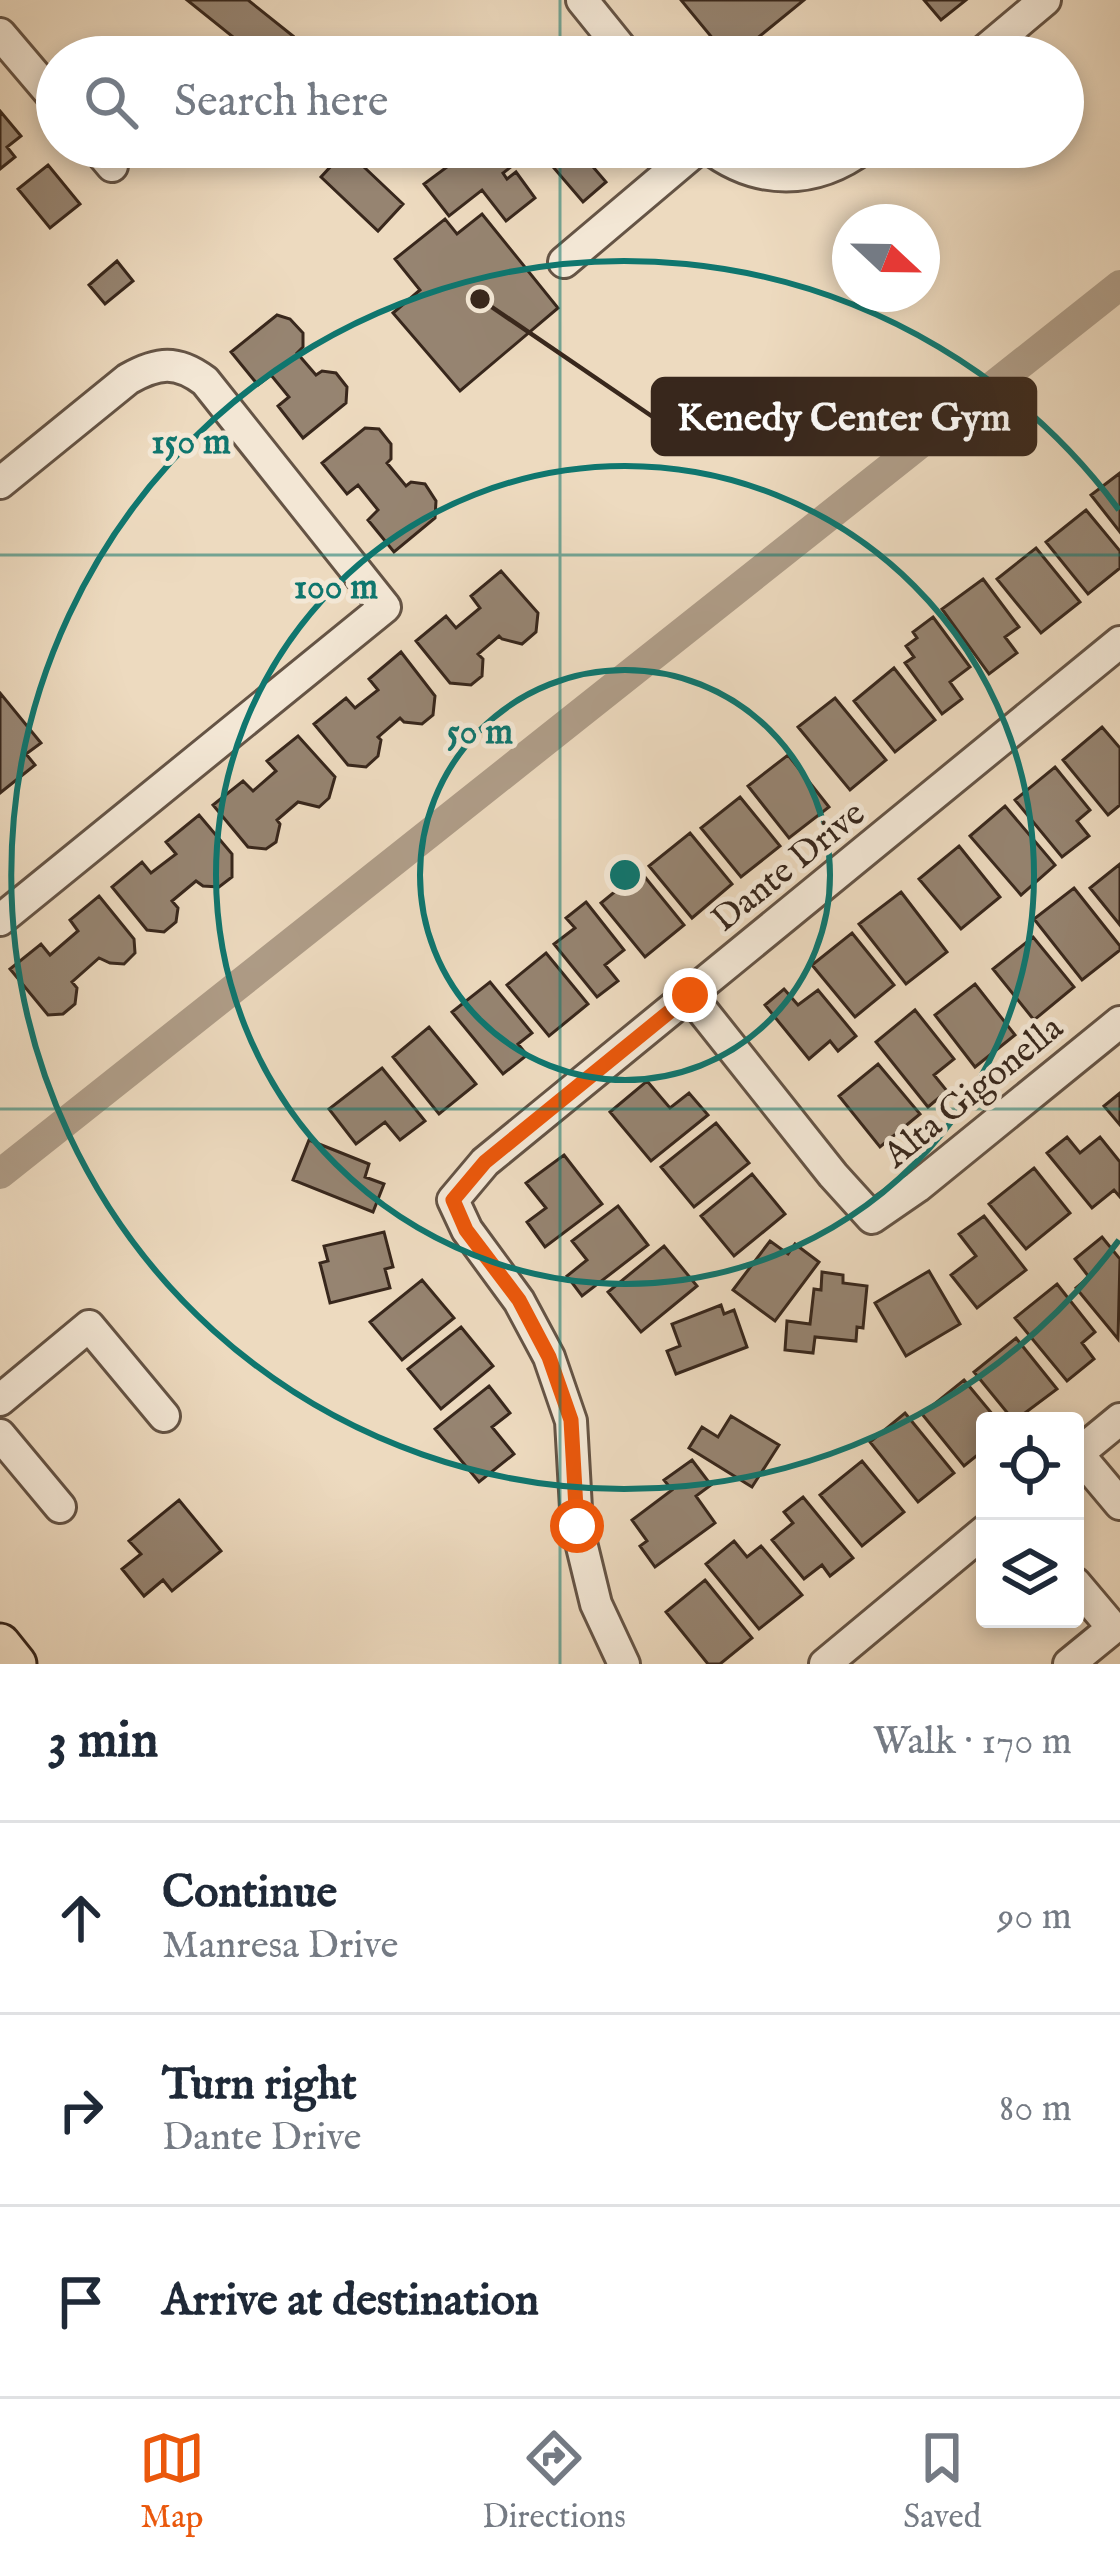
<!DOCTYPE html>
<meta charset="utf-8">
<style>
:root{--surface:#fff;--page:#f2f2f3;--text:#1f2937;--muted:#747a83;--line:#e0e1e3;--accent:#ea580c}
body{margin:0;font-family:"IM FELL English",serif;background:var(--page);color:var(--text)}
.controls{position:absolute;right:36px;bottom:36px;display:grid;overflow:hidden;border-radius:12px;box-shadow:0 6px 18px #0003}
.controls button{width:108px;height:108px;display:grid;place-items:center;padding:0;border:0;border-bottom:3px solid var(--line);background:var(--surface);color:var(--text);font:60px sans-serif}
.compass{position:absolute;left:832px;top:204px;width:108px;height:108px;border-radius:50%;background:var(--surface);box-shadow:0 6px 18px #0003;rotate:112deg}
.stop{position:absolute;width:36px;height:36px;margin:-27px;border:9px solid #ea580c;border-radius:50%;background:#fff}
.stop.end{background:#ea580c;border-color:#fff;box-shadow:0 3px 12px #0008}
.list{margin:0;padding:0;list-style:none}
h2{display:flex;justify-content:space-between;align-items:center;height:156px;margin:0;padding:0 48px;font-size:51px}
h2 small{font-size:39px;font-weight:400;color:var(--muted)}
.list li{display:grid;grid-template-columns:78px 1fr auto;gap:36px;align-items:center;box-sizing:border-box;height:192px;padding:0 48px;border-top:3px solid var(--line)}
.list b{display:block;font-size:45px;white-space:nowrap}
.list p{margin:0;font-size:39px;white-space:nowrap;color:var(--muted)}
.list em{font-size:39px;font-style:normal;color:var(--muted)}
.icon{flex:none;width:66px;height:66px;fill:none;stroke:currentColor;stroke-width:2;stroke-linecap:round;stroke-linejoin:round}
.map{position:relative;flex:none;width:1120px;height:1664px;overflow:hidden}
.search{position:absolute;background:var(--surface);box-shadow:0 6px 18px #0003;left:36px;right:36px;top:36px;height:132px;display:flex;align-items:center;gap:30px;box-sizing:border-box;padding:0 42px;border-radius:66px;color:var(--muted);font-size:45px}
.sheet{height:732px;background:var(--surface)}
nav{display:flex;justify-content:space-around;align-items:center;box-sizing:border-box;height:168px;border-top:3px solid var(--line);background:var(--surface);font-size:33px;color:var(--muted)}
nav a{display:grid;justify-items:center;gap:6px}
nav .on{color:var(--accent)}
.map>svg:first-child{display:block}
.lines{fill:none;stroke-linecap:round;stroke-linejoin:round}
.canal{stroke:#af9d88;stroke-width:30}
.building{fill:#968471;stroke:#38271c;stroke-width:3}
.minor-casing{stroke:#655445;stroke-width:36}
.major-casing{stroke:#38271c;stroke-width:45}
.minor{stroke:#f3e7d5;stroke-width:30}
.major{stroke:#eddabf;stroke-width:39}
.route{stroke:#ea580c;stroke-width:15}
.grid{fill:none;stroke:#0f766e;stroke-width:3;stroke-opacity:0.55}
.ring{fill:none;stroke:#0f766e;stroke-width:6}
.labels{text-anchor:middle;stroke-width:10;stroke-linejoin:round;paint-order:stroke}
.street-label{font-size:36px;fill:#38271c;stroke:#f3e7d5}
.centre{fill:#0f766e;stroke:#f3e7d5;stroke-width:6}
.ring-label{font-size:36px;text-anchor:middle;font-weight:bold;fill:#0f766e;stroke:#f3e7d5;stroke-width:10;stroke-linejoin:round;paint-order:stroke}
.leader{fill:none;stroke:#38271c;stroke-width:4.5}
.callout-dot{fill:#38271c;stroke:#f3e7d5;stroke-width:4.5}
.callout{fill:#38271c;stroke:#38271c;stroke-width:4.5}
.callout-label{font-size:39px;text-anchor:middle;font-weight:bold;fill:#fff}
</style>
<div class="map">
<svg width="1120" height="1664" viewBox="0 0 1120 1664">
<rect width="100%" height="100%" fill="#eddabf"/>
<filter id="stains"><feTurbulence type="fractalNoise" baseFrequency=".00167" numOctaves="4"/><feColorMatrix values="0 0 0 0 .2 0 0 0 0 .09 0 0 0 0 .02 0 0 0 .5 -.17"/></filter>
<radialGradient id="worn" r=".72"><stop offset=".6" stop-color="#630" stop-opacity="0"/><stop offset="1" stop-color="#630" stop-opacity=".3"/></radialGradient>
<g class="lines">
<!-- canal -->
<path class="canal" d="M 0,1174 L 1120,285"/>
</g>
<!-- building -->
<path class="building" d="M 187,0 L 248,0 L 293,36 L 276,57 L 258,57 Z
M 681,0 L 804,0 L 734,57 L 728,57 Z
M 924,0 L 966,0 L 941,20 Z
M 0,111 L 21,136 L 7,147 L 15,157 L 0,169 Z
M 464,147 L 504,147 L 516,163 L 503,173 L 507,179 L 516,172 L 535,198 L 506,221 L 482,190 L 449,216 L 424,184 L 451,164 L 448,160 Z
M 536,147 L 576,147 L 606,182 L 583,202 Z
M 346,150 L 403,204 L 378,231 L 321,177 Z
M 48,165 L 80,204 L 50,228 L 18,189 Z
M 482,214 L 558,308 L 460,391 L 393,313 L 420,290 L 395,259 L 445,219 L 457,234 Z
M 117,261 L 133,281 L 105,304 L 89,285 Z
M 277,315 L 290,319 L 303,333 L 303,347 L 297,353 L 316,375 L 322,371 L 336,373 L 347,387 L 346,403 L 303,438 L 278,406 L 289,397 L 271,375 L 258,385 L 231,352 Z
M 365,428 L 379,429 L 391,444 L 391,459 L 387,463 L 406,486 L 411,482 L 425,484 L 436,501 L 435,518 L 394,552 L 368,520 L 378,510 L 358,485 L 347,494 L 322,463 Z
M 1120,473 L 1120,532 L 1091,495 Z
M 1086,510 L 1120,551 L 1120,568 L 1088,594 L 1046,542 Z
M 1036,548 L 1080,602 L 1041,633 L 997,579 Z
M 501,571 L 538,613 L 536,632 L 522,644 L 502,639 L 499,636 L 478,654 L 483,659 L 482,676 L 471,685 L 450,683 L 416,641 L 446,616 L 456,628 L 480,608 L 471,596 Z
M 983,579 L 1019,627 L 1005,637 L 1017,653 L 989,674 L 942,609 Z
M 933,617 L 970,667 L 950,682 L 962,699 L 942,714 L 905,663 L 914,657 L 906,646 L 917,638 L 913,632 Z
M 401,652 L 435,696 L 433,715 L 422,724 L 404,722 L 400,718 L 378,737 L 381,740 L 378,756 L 366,767 L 348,765 L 314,724 L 346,698 L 355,708 L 378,690 L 369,679 Z
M 894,668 L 935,720 L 895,752 L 854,701 Z
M 0,693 L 41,743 L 26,754 L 35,765 L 0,793 Z
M 835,698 L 886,760 L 850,790 L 798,727 Z
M 1102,727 L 1120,748 L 1120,805 L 1108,815 L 1063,760 Z
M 298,736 L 335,777 L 329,798 L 319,807 L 298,802 L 277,820 L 280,824 L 276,842 L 266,849 L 248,847 L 213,805 L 243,781 L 253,791 L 276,771 L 267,761 Z
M 788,755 L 829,807 L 789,838 L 748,786 Z
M 1055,767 L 1090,810 L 1077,821 L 1089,836 L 1062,857 L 1015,800 Z
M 740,797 L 780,846 L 741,877 L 701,828 Z
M 1005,806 L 1055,865 L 1021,895 L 970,836 Z
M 199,815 L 232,854 L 232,877 L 219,887 L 203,886 L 196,881 L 172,901 L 178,908 L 176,922 L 164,932 L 147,930 L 112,887 L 142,862 L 151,873 L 176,854 L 166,842 Z
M 690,833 L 732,884 L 692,918 L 649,866 Z
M 959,846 L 1000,897 L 961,929 L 919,879 Z
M 1120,864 L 1120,925 L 1090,888 Z
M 640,871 L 684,925 L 645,957 L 601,903 Z
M 1074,888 L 1120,946 L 1120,950 L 1082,980 L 1034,919 Z
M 901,892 L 947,952 L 906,984 L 859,924 Z
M 99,896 L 134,939 L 135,953 L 124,964 L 110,963 L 99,958 L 72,982 L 77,988 L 75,1004 L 63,1014 L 48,1015 L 10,969 L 41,944 L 50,955 L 78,931 L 70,920 Z
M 586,902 L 624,950 L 605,965 L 618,981 L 597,997 L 554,944 L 575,928 L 566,918 Z
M 852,933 L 894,985 L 855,1017 L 812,965 Z
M 1033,937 L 1074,987 L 1034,1020 L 993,969 Z
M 546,953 L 588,1004 L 549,1036 L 507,985 Z
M 490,982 L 532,1033 L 518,1044 L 527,1055 L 503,1074 L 452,1012 Z
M 975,984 L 1015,1035 L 975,1067 L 935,1015 Z
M 784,989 L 798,1005 L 818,990 L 856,1036 L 838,1051 L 830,1041 L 809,1059 L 765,1005 Z
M 915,1010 L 954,1059 L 934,1075 L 947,1091 L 928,1107 L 876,1042 Z
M 429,1027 L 476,1084 L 439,1114 L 393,1057 Z
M 878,1064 L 920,1114 L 880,1147 L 839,1096 Z
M 382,1068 L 425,1121 L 400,1140 L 385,1122 L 356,1144 L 329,1109 Z
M 647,1081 L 670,1108 L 689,1093 L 708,1115 L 651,1161 L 610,1112 Z
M 1120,1093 L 1120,1125 L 1104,1106 Z
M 716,1123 L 749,1163 L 694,1207 L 661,1167 Z
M 1067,1137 L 1080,1153 L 1100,1137 L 1120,1162 L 1120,1197 L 1114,1190 L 1092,1208 L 1047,1153 Z
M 309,1140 L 369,1164 L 365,1177 L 384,1184 L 373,1212 L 293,1180 Z
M 564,1155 L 602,1204 L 545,1247 L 527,1222 L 546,1208 L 526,1183 Z
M 1034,1168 L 1070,1213 L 1026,1249 L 989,1204 Z
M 752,1174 L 785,1214 L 734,1256 L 701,1216 Z
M 618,1206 L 648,1245 L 582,1296 L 567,1276 L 587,1260 L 572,1241 Z
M 984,1216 L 1026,1270 L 977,1308 L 951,1275 L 976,1256 L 959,1234 Z
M 384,1232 L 393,1267 L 385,1269 L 390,1288 L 330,1303 L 320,1263 L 328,1261 L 324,1246 Z
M 1102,1237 L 1120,1259 L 1118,1339 L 1076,1288 L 1089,1277 L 1075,1259 Z
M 770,1241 L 788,1254 L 795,1244 L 819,1262 L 775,1321 L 733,1290 Z
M 664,1246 L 697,1286 L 641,1332 L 608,1292 Z
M 929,1271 L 960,1324 L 906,1356 L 875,1303 Z
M 822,1272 L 843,1275 L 843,1283 L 867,1286 L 863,1328 L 857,1327 L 856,1341 L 815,1337 L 813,1353 L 785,1350 L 787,1321 L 810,1324 L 814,1289 L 821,1290 Z
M 422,1280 L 454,1318 L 402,1360 L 370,1322 Z
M 1057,1284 L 1095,1332 L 1082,1343 L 1094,1359 L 1067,1381 L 1015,1318 Z
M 721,1305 L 724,1314 L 734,1310 L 747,1347 L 676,1374 L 667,1351 L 680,1346 L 672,1324 Z
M 461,1327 L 493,1366 L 441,1409 L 408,1369 Z
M 1016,1338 L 1057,1389 L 1014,1421 L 974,1372 Z
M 964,1380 L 998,1421 L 985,1421 L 985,1449 L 964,1466 L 922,1414 Z
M 489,1386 L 510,1413 L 492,1427 L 514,1454 L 479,1482 L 435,1429 Z
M 905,1413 L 954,1473 L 918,1502 L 870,1442 Z
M 731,1416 L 779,1445 L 752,1487 L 689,1448 L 702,1427 L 718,1437 Z
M 692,1460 L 711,1485 L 696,1496 L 715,1523 L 655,1567 L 640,1546 L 647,1541 L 632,1520 L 672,1490 L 664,1480 Z
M 862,1461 L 904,1512 L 862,1546 L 820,1495 Z
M 803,1497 L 853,1558 L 830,1576 L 822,1565 L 804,1579 L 772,1540 L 793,1523 L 784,1512 Z
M 179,1500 L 221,1551 L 172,1591 L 163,1580 L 144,1596 L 122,1569 L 141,1554 L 129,1541 Z
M 734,1541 L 747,1557 L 761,1546 L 802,1595 L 759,1629 L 706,1564 Z
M 705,1580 L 752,1638 L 720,1664 L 708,1664 L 666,1612 Z"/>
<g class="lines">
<!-- minor casing -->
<g class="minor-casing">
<path id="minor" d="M 582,0 L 628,57
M 0,34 L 57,101
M 977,57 L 1045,0
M 96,147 L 112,166
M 708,147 C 757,185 815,185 865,147
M 564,262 L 700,147
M 0,483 L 128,379 C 158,362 177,360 205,381 L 385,607 L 0,920
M 690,995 L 833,1175 L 872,1218 L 917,1187 L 1120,1022
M 0,1400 L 89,1326 L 164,1416
M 0,1435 L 60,1507
M 1078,1454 L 1120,1504
M 1075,1456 L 1120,1419
M 624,1664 L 596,1604 L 577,1526 L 571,1421 L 549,1357 L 519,1301 L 467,1230 L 453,1200 L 485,1162 L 1120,642
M 825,1664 L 985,1531
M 1069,1664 L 1113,1628 L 1075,1583"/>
</g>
<!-- major casing -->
<g class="major-casing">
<path id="major" d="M 0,1644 L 16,1664"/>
</g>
<!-- minor -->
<use href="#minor" class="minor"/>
<!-- major -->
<use href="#major" class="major"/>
</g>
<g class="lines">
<!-- route -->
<path class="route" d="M 577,1526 L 571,1420 L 549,1357 L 519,1300 L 466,1230 L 453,1200 L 485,1162 L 690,995"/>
</g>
<!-- grid -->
<path class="grid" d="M 560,0 L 560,57M 560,147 L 560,1664M 0,555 L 1120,555M 0,1109 L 1120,1109"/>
<!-- distance rings -->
<g class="ring">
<circle cx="625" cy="875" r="205"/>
<circle cx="625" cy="875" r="409"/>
<path d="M1119 1240A614 614 0 1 1 1119 510"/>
</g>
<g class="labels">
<!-- street labels -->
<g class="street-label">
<text transform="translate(787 865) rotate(-39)" y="13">Dante Drive</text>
<text transform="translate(972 1090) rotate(-39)" y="13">Alta Gigonella</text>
</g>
</g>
<circle cx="625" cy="875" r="18" class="centre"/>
<g class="ring-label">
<text x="191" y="453">150 m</text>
<text x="336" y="598">100 m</text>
<text x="480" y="743">50 m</text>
</g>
<!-- callouts -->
<path class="leader" d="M480 299L653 417"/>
<circle class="callout-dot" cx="480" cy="299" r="12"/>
<rect class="callout" x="653" y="379" width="382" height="75" rx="12"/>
<g class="callout-label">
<text x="844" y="430">Kenedy Center Gym</text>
</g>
<rect width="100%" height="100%" filter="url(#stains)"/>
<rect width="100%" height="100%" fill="url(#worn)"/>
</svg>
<div class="controls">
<button><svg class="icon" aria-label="locate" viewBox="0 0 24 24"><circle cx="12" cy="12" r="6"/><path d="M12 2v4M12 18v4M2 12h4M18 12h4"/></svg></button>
<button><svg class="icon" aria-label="layers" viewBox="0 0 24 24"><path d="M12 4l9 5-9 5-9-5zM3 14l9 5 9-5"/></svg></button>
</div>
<svg class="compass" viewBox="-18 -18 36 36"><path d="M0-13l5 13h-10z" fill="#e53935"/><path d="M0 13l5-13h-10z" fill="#747a83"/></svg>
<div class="stop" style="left:577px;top:1526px"></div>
<div class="stop end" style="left:690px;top:995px"></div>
<div class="search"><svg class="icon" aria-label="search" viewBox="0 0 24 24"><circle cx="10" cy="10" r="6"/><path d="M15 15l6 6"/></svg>Search here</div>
</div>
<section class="sheet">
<h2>3 min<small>Walk · 170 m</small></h2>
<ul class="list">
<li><svg class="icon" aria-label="ahead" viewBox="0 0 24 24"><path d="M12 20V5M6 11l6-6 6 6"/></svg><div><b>Continue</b><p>Manresa Drive</p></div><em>90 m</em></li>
<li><svg class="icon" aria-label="right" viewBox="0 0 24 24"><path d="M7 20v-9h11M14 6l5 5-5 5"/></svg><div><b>Turn right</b><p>Dante Drive</p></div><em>80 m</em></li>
<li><svg class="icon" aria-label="arrive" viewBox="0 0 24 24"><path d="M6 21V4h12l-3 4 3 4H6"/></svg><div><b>Arrive at destination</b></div></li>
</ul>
</section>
<nav>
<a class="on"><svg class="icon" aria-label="map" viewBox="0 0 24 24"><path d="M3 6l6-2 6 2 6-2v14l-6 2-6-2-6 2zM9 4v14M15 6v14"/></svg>Map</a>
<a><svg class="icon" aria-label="directions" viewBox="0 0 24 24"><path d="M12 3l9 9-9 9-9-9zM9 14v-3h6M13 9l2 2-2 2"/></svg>Directions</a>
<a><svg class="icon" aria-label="saved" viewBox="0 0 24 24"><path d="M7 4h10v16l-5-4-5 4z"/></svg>Saved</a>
</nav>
